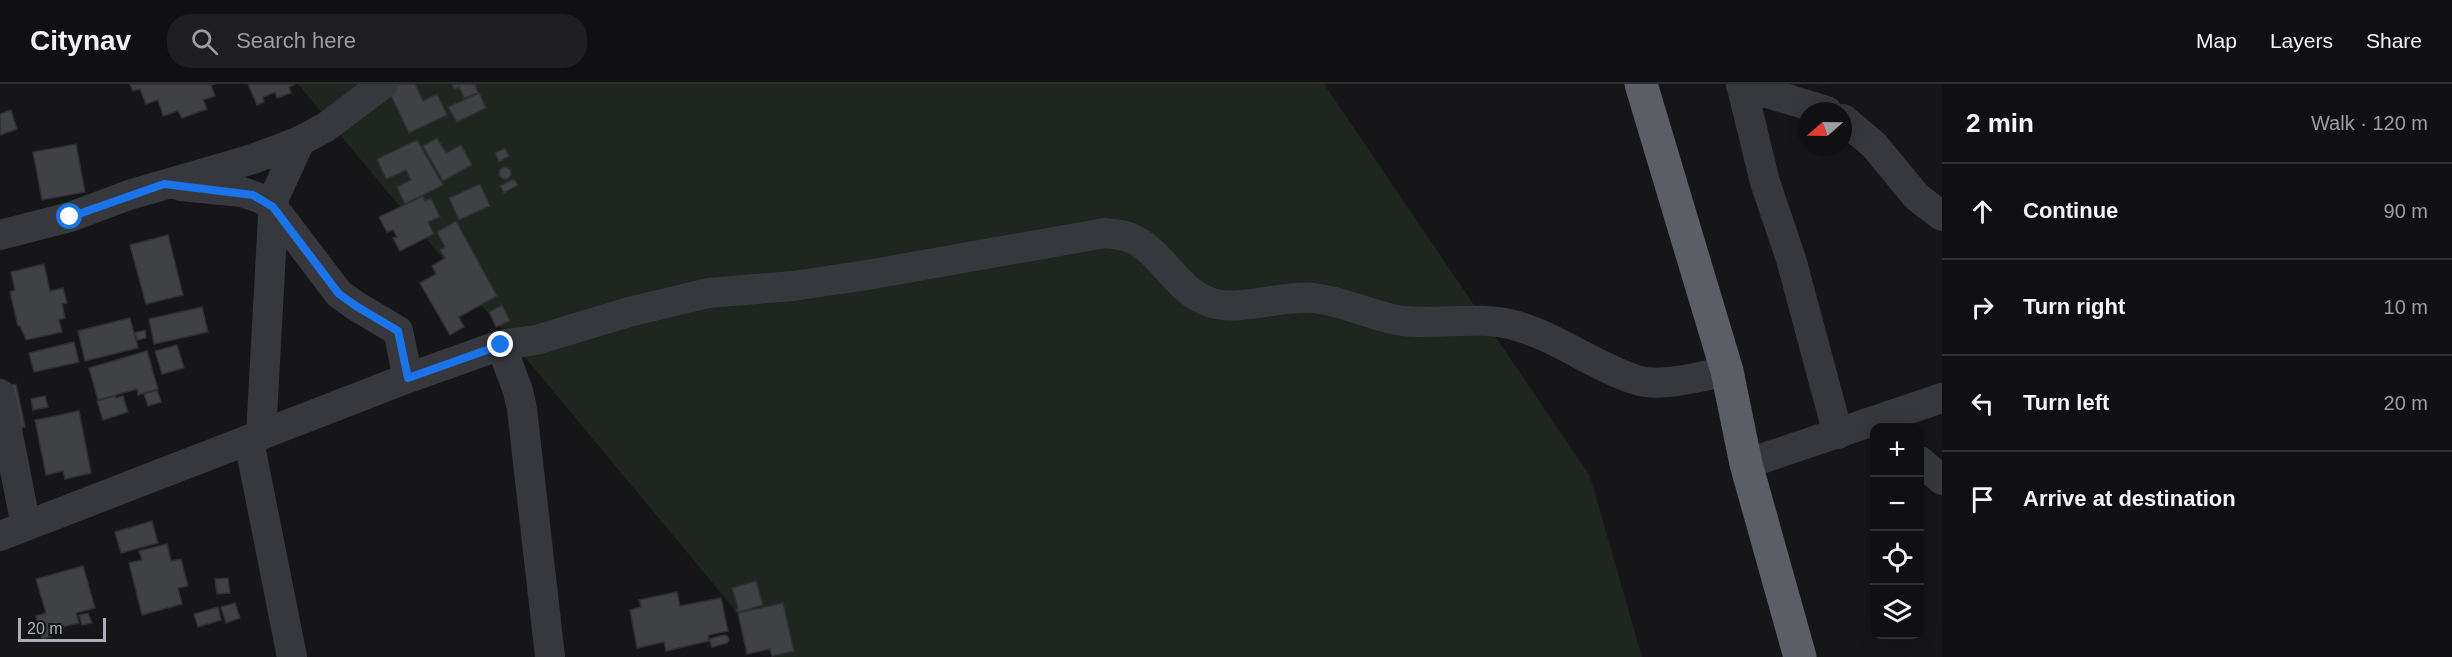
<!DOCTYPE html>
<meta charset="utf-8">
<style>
:root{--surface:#101012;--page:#1e1e20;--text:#f1f3f6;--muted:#9c9d9f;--line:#303032}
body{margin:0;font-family:Arial,sans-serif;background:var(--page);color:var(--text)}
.controls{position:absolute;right:18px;bottom:18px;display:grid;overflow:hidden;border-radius:12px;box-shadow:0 3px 15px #0003}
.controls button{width:54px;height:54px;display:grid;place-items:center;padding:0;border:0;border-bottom:2px solid var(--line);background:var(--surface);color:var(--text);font:30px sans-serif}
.compass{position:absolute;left:1798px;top:18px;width:54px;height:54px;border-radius:50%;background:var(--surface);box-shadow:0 3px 15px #0003;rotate:250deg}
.scale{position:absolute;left:18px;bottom:15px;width:88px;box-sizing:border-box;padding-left:6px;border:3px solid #a8adb8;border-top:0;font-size:16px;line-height:21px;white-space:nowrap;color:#a8adb8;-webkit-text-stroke:4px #111113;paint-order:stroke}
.stop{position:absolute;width:18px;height:18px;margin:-14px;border:4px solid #1a73e8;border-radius:50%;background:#fff}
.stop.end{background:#1a73e8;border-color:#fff;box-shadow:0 2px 6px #0008}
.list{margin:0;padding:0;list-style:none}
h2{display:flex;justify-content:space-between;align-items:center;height:78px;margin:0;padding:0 24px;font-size:26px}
h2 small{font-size:20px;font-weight:400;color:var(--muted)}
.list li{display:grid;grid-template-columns:39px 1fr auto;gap:18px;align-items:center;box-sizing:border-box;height:96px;padding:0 24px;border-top:2px solid var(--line)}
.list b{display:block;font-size:22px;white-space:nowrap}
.list em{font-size:20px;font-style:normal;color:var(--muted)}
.icon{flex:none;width:33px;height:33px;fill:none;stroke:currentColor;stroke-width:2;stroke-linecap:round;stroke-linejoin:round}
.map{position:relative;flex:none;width:1942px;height:573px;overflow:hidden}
header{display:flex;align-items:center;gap:36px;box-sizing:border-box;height:84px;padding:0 30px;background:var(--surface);border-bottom:2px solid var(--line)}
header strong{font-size:28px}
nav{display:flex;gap:33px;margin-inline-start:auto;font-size:21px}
.search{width:420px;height:54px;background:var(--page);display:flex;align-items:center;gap:15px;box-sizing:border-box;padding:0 21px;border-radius:24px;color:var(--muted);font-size:22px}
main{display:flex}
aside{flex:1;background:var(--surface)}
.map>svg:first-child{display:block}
.green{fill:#1e261f}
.building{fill:#404145;stroke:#303034;stroke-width:1.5}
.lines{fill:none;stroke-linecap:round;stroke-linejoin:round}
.minor{stroke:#37383d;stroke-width:30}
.trunk{stroke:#5b5e65;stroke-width:33}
.route{stroke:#1a73e8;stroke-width:8}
</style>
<header>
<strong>Citynav</strong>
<div class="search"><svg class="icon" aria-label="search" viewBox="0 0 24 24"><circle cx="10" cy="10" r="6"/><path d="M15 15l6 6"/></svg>Search here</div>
<nav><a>Map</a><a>Layers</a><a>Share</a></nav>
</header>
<main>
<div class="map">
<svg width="1942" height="573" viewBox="0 0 1942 573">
<rect width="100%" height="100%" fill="#161618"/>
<!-- green -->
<path class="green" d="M 298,0 L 1324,0 L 1590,392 L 1642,573 L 774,573 Z"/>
<!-- building -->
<path class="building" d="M 130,0 L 215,0 L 211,1 L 215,12 L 203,16 L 207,25 L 182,34 L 178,27 L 163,32 L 158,16 L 146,20 L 140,5 L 133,7 Z
M 248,0 L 294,0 L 294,1 L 289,3 L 291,9 L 277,14 L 275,8 L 263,13 L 264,18 L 257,21 Z
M 389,0 L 415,0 L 423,17 L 437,10 L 447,31 L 409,49 L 386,1 Z
M 452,0 L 475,0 L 478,9 L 464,14 L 459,3 L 454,5 Z
M 479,9 L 486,24 L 457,38 L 448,23 Z
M 11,26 L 17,45 L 0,51 L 0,30 Z
M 437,54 L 446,69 L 461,61 L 472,81 L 443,97 L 423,62 Z
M 417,56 L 443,101 L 405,120 L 397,103 L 411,96 L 406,86 L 386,95 L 377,75 Z
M 76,60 L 85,108 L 42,116 L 33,68 Z
M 505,64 L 509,72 L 499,78 L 495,69 Z
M499 89a6 6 0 1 1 12 0a6 6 0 1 1-12 0Z
M 514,95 L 518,101 L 504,109 L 500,102 Z
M 480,100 L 490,122 L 459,136 L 449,114 Z
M 423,112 L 425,117 L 431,114 L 440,133 L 428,138 L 434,150 L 400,167 L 393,154 L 397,153 L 393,146 L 387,148 L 379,133 Z
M 456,137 L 497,212 L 459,233 L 464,243 L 450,251 L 420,199 L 436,190 L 432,182 L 445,174 L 440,166 L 445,163 L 437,148 Z
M 168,151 L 183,211 L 146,220 L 130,161 Z
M 44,180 L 50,207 L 63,204 L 67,219 L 62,220 L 65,234 L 59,236 L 62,248 L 26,256 L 20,242 L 18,242 L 10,208 L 15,206 L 11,188 Z
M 502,221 L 510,237 L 496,243 L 489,228 Z
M 202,223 L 208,248 L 154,260 L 149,235 Z
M 130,234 L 138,264 L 85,277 L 78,247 Z
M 145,246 L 146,254 L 137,256 L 135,249 Z
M 74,258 L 79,278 L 34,288 L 29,269 Z
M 177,261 L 184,284 L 162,290 L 155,267 Z
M 147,267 L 158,305 L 138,311 L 137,305 L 98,316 L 89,284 Z
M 16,300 L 25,343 L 0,348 L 0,303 Z
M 157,306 L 161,318 L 148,322 L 144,310 Z
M 45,312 L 48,323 L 33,326 L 31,315 Z
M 115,312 L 116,314 L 123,312 L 128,328 L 103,336 L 97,317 Z
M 79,327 L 91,389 L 65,395 L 63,387 L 46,391 L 35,336 Z
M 152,437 L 158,459 L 121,469 L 115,448 Z
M 167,460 L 171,477 L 181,475 L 188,502 L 178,504 L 182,520 L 142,531 L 129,479 L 142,476 L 139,467 Z
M 83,482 L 95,524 L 76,529 L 79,539 L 54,545 L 56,551 L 42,555 L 36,532 L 46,529 L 36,495 Z
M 228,494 L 230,509 L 217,510 L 215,495 Z
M 756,497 L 763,521 L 739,528 L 736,527 L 738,524 L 732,504 Z
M 677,508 L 680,522 L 721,514 L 728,547 L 708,551 L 709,557 L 666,567 L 664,558 L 637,564 L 630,526 L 641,523 L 639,516 Z
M 235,519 L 240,534 L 226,539 L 221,523 Z
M 783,519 L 794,567 L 772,572 L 770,565 L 747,570 L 738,529 Z
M 218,523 L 221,536 L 198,543 L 194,530 Z
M 88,529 L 92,539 L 82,541 L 79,531 Z
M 724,551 L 727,552 L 729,556 L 727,559 L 712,563 L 709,555 Z"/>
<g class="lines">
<!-- minor -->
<path class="minor" d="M 1741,0 L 1765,98 L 1791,175 L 1838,350
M 1741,1 L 1827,27
M 1843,35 L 1874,61 L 1917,113 L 1942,132
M 181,102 L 242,108 L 262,115 L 273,123 L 339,210 L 356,222 L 398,247 L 408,294
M 0,151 L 70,133 L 129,111 L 253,75 L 300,57 L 326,43 L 383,0
M 501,261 L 518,307 L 522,325 L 550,573
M 0,310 L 26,442
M 261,351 L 274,114 L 300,57
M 249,357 L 292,573
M 1920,377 L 1942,396
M 1746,380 L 1942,314
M 0,452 L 408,294 L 501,261 L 536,256 L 629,228 L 708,209 L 793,202 L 867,191 L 1105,149 C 1115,150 1126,151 1135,156 C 1165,172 1177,208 1212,219 C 1242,228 1285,209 1320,215 C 1348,219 1374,233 1403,237 C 1441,241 1480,231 1517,242 C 1559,254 1595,283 1637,296 C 1660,304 1703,292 1727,287"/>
<!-- trunk -->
<path class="trunk" d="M 1641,0 L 1727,287 L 1746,380 L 1800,573"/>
</g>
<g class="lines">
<!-- route -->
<path class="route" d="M 70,133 L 164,100 L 253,111 L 273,123 L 339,210 L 356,222 L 398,247 L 408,294 L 501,261"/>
</g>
</svg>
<div class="controls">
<button>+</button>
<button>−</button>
<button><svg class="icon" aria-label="locate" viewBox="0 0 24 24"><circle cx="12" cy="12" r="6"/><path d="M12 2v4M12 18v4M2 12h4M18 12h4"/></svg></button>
<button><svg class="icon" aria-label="layers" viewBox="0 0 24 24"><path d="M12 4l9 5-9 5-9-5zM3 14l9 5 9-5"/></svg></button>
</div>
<svg class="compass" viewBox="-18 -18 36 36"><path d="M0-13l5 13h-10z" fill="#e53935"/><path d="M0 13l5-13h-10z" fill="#9c9d9f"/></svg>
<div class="scale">20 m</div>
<div class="stop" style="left:70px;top:133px"></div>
<div class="stop end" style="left:501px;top:261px"></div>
</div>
<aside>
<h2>2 min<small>Walk · 120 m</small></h2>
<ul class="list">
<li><svg class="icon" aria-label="ahead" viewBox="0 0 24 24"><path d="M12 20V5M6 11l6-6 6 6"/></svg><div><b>Continue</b></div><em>90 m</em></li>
<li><svg class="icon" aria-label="right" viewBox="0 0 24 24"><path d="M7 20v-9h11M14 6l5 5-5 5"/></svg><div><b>Turn right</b></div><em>10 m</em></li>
<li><svg class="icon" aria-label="left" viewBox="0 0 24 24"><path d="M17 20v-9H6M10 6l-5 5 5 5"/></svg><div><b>Turn left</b></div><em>20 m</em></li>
<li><svg class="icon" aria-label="arrive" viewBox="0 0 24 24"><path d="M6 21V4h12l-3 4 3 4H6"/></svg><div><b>Arrive at destination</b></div></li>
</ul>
</aside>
</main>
